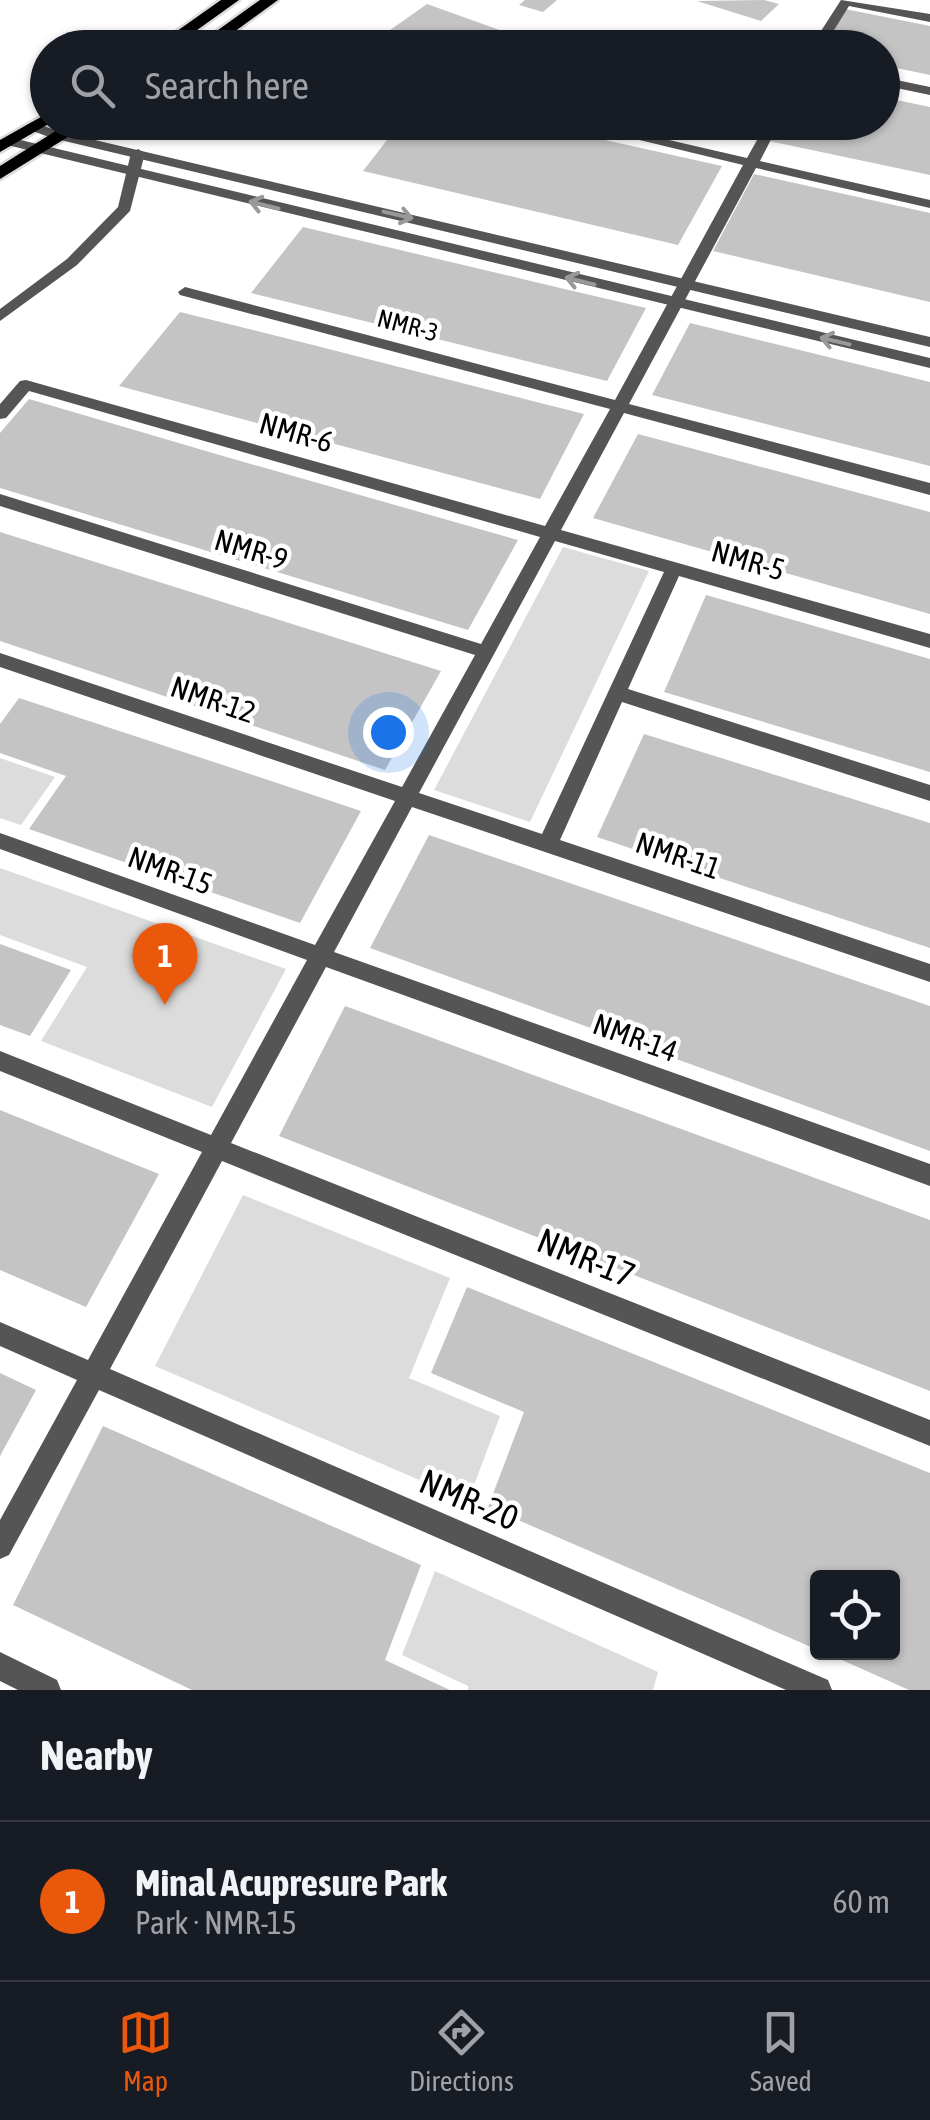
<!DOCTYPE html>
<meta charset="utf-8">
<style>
:root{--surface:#171b24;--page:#242831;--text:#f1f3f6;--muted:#9ea1a6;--line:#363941;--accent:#ea580c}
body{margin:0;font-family:"Asap Condensed",sans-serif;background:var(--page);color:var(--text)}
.controls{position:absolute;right:30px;bottom:30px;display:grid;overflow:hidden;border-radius:10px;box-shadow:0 2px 8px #0004}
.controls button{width:90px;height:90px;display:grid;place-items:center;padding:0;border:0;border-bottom:2px solid var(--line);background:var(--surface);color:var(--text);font:50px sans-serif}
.you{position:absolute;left:388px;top:732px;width:35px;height:35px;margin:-25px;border:8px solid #fff;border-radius:50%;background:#1a73e8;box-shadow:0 0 0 15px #1a73e833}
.badge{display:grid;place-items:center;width:65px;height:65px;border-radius:50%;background:var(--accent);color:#fff;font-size:32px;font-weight:700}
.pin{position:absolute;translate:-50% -82px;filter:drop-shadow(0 2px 5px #0008)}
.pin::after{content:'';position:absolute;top:52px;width:35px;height:30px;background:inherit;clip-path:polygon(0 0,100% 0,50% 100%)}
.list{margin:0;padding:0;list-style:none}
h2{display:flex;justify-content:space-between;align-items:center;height:130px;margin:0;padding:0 40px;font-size:42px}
h2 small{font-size:32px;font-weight:400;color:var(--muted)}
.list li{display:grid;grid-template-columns:65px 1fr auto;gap:30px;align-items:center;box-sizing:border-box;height:160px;padding:0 40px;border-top:2px solid var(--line)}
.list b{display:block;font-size:38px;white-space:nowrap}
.list p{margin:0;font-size:32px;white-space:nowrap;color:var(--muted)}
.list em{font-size:32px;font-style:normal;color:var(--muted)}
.icon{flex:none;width:55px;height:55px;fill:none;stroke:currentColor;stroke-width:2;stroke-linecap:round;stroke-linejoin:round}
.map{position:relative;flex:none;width:930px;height:1690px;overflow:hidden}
.search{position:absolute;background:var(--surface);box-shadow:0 2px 8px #0004;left:30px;right:30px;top:30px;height:110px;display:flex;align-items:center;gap:25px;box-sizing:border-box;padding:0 35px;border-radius:55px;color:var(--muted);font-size:38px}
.sheet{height:290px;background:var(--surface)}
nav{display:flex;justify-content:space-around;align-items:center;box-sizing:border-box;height:140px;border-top:2px solid var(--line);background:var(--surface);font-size:28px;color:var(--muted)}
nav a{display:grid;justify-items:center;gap:5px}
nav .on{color:var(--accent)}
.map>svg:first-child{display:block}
.green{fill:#dcdcdc}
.building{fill:#c4c4c4}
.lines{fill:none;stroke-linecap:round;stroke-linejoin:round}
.primary-casing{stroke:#dbdbdb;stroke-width:5}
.minor{fill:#555;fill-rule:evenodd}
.tertiary{fill:#555;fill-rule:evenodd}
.primary{fill:#000;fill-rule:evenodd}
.oneway{stroke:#999}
.labels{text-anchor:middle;stroke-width:9;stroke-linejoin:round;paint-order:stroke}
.far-street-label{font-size:25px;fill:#000;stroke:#fff}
.street-label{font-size:30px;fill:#000;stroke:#fff}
.near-street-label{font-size:35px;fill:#000;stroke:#fff}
</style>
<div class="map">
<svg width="930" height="1690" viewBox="0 0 930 1690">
<rect width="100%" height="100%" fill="#fff"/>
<!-- green -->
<path class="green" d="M 563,547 L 649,571 L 530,822 L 434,790 Z
M 0,758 L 55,777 L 21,825 L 0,818 Z
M 0,868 L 286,969 L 212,1107 L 41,1041 L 87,967 L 0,935 Z
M 243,1195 L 450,1278 L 409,1378 L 500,1416 L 468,1501 L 155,1366 Z
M 435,1571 L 658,1672 L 653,1690 L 468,1690 L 468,1686 L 402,1655 Z"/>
<!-- building -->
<path class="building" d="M 525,0 L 557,0 L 543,12 L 519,5 Z
M 764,0 L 779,4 L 761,21 L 697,1 Z
M 427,4 L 547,47 L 547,48 L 417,48 L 383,35 Z
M 845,9 L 930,26 L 930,75 L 882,65 L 882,48 L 825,48 Z
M 882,97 L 930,107 L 930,175 L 769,141 L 779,122 L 882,122 Z
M 401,122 L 524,122 L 722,166 L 678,245 L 363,171 Z
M 754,174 L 930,213 L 930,302 L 713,251 Z
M 303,227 L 556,287 L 646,308 L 607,381 L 251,293 Z
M 180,312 L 309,344 L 584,414 L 540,499 L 119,386 Z
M 690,323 L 930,382 L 930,466 L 652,395 Z
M 29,399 L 223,456 L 518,540 L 468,630 L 0,488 L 0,433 Z
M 638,434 L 930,512 L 930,614 L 593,518 Z
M 0,532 L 267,616 L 441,671 L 385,770 L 0,641 Z
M 706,595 L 930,659 L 930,772 L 664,692 Z
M 19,698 L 229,767 L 361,811 L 300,923 L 29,829 L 66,776 L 0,753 L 0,724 Z
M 644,734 L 930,823 L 930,948 L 597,837 Z
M 429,835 L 930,1006 L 930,1151 L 370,948 Z
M 0,944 L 71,970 L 30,1036 L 0,1025 Z
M 345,1006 L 930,1220 L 930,1391 L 279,1136 Z
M 0,1110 L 159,1174 L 86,1307 L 0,1270 Z
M 467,1287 L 930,1473 L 930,1690 L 909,1690 L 824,1652 L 892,1652 L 892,1578 L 818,1578 L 818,1650 L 488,1507 L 524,1412 L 431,1373 Z
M 0,1373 L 36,1390 L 0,1456 Z
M 103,1426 L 421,1565 L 385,1660 L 450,1690 L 192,1690 L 13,1605 Z"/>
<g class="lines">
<!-- primary casing -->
<g class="primary-casing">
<path id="primary" d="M 221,0 L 239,0 L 172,48 L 153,48 Z
M 260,0 L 278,0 L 212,48 L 193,48 Z
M 48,113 L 48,122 L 52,122 L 0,152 L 0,140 Z
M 70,122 L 92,122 L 0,179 L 0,166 Z"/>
</g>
<!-- minor -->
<path class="minor" d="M 841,0 L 930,14 L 930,22 L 849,6 L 823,48 L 810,48 Z
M 882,77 L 930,87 L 930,95 L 882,85 Z
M 565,122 L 591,122 L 747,158 L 767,122 L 780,122 L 760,161 L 930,200 L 930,208 L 756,168 L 629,404 L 930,483 L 930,495 L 624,413 L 561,530 L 930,634 L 930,648 L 679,576 L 628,689 L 930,785 L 930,801 L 622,702 L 560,840 L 930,964 L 930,982 L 412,807 L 334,952 L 930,1164 L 930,1186 L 326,967 L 231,1143 L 930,1420 L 930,1446 L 222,1161 L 110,1369 L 828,1680 L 832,1690 L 786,1690 L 99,1390 L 9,1555 L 0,1559 L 0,1520 L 77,1380 L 0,1346 L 0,1322 L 88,1360 L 202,1152 L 0,1071 L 0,1051 L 211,1135 L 307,960 L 0,849 L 0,833 L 315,945 L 395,801 L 0,667 L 0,653 L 402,787 L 475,655 L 0,506 L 0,494 L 481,644 L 540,537 L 29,391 L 6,418 L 0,419 L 0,404 L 20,381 L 26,380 L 545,526 L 610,409 L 180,295 L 178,292 L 185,287 L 615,400 L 743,165 ZM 555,541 L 664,572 L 542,834 L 419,793 Z
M 138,149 L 145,153 L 130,211 L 77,265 L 0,321 L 0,309 L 67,259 L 118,207 L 131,153 Z
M 0,1652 L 57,1680 L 61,1690 L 18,1690 L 0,1681 Z"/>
<!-- tertiary -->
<path class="tertiary" d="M 32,122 L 61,132 L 930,337 L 930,347 L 52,138 L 27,129 L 25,126 Z
M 8,137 L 930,358 L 930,368 L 3,144 L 1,141 Z"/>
<!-- primary -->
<use href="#primary" class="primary"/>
</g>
<!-- one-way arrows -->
<defs><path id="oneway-shaft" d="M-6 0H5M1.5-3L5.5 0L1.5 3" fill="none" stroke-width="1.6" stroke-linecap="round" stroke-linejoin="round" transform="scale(2.5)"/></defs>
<g class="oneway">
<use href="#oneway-shaft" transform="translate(264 205) rotate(-166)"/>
<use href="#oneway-shaft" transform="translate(398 215) rotate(13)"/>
<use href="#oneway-shaft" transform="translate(580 281) rotate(-166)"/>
<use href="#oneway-shaft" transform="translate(835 341) rotate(-167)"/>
</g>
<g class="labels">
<!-- far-street labels -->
<g class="far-street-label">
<text transform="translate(408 325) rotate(15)" y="9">NMR-3</text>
</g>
<!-- street labels -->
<g class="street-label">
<text transform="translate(296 433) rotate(16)" y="10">NMR-6</text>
<text transform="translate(251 550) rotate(17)" y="10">NMR-9</text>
<text transform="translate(748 561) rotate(16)" y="10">NMR-5</text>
<text transform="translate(213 700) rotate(19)" y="10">NMR-12</text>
<text transform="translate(678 856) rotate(19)" y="10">NMR-11</text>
<text transform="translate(170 871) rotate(20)" y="10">NMR-15</text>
<text transform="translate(635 1038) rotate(20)" y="10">NMR-14</text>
</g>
<!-- near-street labels -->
<g class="near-street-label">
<text transform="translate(586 1258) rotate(22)" y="12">NMR-17</text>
<text transform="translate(469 1500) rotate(23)" y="12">NMR-20</text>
</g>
</g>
</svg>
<div class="controls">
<button><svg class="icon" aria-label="locate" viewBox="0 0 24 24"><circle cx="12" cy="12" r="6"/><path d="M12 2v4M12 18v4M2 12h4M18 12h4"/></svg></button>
</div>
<div class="you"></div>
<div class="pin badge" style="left:165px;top:1005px">1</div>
<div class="search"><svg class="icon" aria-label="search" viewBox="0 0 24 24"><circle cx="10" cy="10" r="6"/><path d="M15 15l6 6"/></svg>Search here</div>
</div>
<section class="sheet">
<h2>Nearby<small></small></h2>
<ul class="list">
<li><span class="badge">1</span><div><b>Minal Acupresure Park</b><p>Park · NMR-15</p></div><em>60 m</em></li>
</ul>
</section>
<nav>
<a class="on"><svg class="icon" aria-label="map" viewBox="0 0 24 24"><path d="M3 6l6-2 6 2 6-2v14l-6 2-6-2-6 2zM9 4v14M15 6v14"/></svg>Map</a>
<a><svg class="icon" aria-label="directions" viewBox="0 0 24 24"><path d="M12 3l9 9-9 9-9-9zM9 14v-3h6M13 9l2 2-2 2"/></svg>Directions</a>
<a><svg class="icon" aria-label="saved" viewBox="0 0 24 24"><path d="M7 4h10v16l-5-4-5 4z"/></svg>Saved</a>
</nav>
